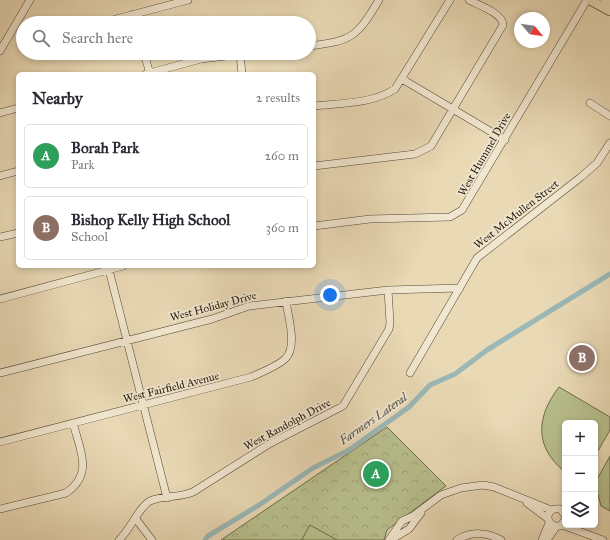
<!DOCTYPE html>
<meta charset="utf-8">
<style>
:root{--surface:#fff;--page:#f2f2f3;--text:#2b2b33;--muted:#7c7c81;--line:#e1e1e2;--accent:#8f2418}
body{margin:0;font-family:"IM FELL Great Primer",serif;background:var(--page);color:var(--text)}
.controls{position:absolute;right:12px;bottom:12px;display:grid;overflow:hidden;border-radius:6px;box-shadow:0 2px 6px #0003}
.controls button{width:36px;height:36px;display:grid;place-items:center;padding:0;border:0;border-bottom:1px solid var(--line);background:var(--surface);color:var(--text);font:20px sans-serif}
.compass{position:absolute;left:514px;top:12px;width:36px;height:36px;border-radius:50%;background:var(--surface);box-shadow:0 2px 6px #0003;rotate:119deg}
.you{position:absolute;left:330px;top:295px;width:14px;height:14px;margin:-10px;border:3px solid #fff;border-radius:50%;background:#1a73e8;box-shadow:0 0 0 6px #1a73e833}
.badge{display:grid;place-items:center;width:26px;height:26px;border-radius:50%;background:var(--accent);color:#fff;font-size:13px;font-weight:700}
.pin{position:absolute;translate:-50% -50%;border:2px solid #fff;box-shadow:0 1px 4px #0006}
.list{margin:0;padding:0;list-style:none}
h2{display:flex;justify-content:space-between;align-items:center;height:52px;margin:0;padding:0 16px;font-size:17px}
h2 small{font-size:13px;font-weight:400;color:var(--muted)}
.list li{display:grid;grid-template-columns:26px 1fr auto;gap:12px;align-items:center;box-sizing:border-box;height:64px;margin:0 8px 8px;padding:0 8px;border:1px solid var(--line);border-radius:6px}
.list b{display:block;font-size:15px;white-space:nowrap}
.list p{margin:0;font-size:13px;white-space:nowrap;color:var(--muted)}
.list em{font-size:13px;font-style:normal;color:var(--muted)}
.icon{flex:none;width:22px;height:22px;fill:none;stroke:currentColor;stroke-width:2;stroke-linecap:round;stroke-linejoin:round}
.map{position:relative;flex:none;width:610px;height:540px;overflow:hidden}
.search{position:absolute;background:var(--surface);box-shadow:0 2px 6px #0003;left:16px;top:16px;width:300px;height:44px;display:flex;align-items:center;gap:10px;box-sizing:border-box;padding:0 14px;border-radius:22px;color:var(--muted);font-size:15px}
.panel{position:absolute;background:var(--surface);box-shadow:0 2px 6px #0003;left:16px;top:72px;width:300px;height:196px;border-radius:6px}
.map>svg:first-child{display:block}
.park{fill:url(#park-crowns);stroke:#6d6c4c}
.garden{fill:#b8bf8d;stroke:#6d6c4c}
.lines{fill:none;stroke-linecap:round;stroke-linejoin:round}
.canal{stroke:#9ab8b7;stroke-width:5}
.minor-casing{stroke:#544836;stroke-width:8}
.major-casing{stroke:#22180c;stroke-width:10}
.minor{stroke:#f1e6cf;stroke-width:7}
.major{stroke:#e9d9b5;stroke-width:9}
.labels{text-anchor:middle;stroke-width:3.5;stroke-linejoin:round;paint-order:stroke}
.street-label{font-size:11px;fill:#22180c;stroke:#f1e6cf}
.water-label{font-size:12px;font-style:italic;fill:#4c5048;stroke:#f1e6cf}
</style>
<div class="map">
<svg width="610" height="540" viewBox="0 0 610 540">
<defs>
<pattern id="park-crowns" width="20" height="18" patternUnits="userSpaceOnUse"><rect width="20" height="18" fill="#b8bf8d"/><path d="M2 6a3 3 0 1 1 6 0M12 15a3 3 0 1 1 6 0" fill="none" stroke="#9ea378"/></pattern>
</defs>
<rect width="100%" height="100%" fill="#e9d9b5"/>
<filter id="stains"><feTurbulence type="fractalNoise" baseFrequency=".005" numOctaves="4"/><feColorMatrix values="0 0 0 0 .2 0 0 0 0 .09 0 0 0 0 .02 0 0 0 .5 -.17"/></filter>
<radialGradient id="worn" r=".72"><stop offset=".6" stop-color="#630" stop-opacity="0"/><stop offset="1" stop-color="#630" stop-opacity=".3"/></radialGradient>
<!-- park -->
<path class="park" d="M 387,427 L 446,486 L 387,530 L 384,540 L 221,540 Z"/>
<!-- garden -->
<path class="garden" d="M 559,387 L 610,417 L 610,430 L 595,456 L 595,423 L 565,423 L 565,472 C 534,447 536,417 559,387 Z
M 610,456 L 610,511 L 601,506 L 595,483 Z
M 310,525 L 337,540 L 304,540 L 302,539 Z"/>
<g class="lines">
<!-- canal -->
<path class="canal" d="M 205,540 L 208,536 L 259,505 L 313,468 L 349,450 L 409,407 L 430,385 L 455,374 L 487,350 L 610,274"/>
<!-- minor casing -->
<g class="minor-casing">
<path id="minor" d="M 134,14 L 136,23
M 101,23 L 188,0
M 309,46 C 352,41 357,37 379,0
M 0,51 L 30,0
M 144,53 L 150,74
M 240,54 L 242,74
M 146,74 L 201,59 L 251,53
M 402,79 L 505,140
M 590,103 L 610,116
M 314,106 C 341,103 372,104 395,89 L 450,0
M 0,113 L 18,108
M 314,166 L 415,154 L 431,146 L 503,25 C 503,13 478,5 469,0
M 0,176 L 18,171
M 314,226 L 370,219 L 450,217 L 462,210 L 587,0
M 0,237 L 18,233
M 109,270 L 167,498
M 0,299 L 123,266
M 0,373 L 212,319 L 249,306 L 388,290 L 460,288
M 410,373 L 477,258 L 581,177 L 597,163 L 610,143
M 0,442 L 251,377 C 262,372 276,367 285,359 C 298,347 288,317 286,301
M 527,503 L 547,518
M 0,509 L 66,493 C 94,474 80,450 73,423
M 565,515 L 560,509 C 544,506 544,528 560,526 L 565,520
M 136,519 L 152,540
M 562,525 L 603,540
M 394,538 L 409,529 L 421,513
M 119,540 C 130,530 139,507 150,501 C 163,495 179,498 193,492 L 269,444 L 343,406 L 389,329 L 390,323 L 388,290
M 389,540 L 402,521 L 413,516 L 441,495 L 461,488 L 483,485 L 494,487 L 551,510
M 457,540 C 471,531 487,532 501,540
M 542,540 L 549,523
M 547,540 L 556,527"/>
</g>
<!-- major casing -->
<g class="major-casing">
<path id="major" d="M 590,0 L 610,11
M 605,0 L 610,3"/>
</g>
<!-- minor -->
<use href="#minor" class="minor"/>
<!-- major -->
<use href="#major" class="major"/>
</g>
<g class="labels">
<!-- street labels -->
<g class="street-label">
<text transform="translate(484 154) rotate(-60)" y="4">West Hummel Drive</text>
<text transform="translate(516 214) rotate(-38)" y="4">West McMullen Street</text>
<text transform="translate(213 306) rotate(-15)" y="4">West Holiday Drive</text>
<text transform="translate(171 387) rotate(-14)" y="4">West Fairfield Avenue</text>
<text transform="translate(287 424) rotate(-28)" y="4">West Randolph Drive</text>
</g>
<!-- water labels -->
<g class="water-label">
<text transform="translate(373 419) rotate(-35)" y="4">Farmers Lateral</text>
</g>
</g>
<rect width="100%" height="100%" filter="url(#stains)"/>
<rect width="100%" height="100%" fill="url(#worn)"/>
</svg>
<div class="controls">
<button>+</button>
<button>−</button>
<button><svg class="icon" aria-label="layers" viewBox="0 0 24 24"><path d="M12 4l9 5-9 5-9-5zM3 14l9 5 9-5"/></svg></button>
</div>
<svg class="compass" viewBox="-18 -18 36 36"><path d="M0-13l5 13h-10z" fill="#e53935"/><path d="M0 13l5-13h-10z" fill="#7c7c81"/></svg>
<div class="you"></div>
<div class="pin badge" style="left:376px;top:474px;background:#2e9e5b">A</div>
<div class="pin badge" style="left:582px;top:358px;background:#8d6e63">B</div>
<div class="search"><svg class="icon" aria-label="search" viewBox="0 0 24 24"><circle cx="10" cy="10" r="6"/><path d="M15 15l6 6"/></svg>Search here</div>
<section class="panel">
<h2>Nearby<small>2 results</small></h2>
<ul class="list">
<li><span class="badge" style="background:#2e9e5b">A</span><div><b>Borah Park</b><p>Park</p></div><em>260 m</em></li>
<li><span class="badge" style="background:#8d6e63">B</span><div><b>Bishop Kelly High School</b><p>School</p></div><em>360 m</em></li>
</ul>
</section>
</div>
